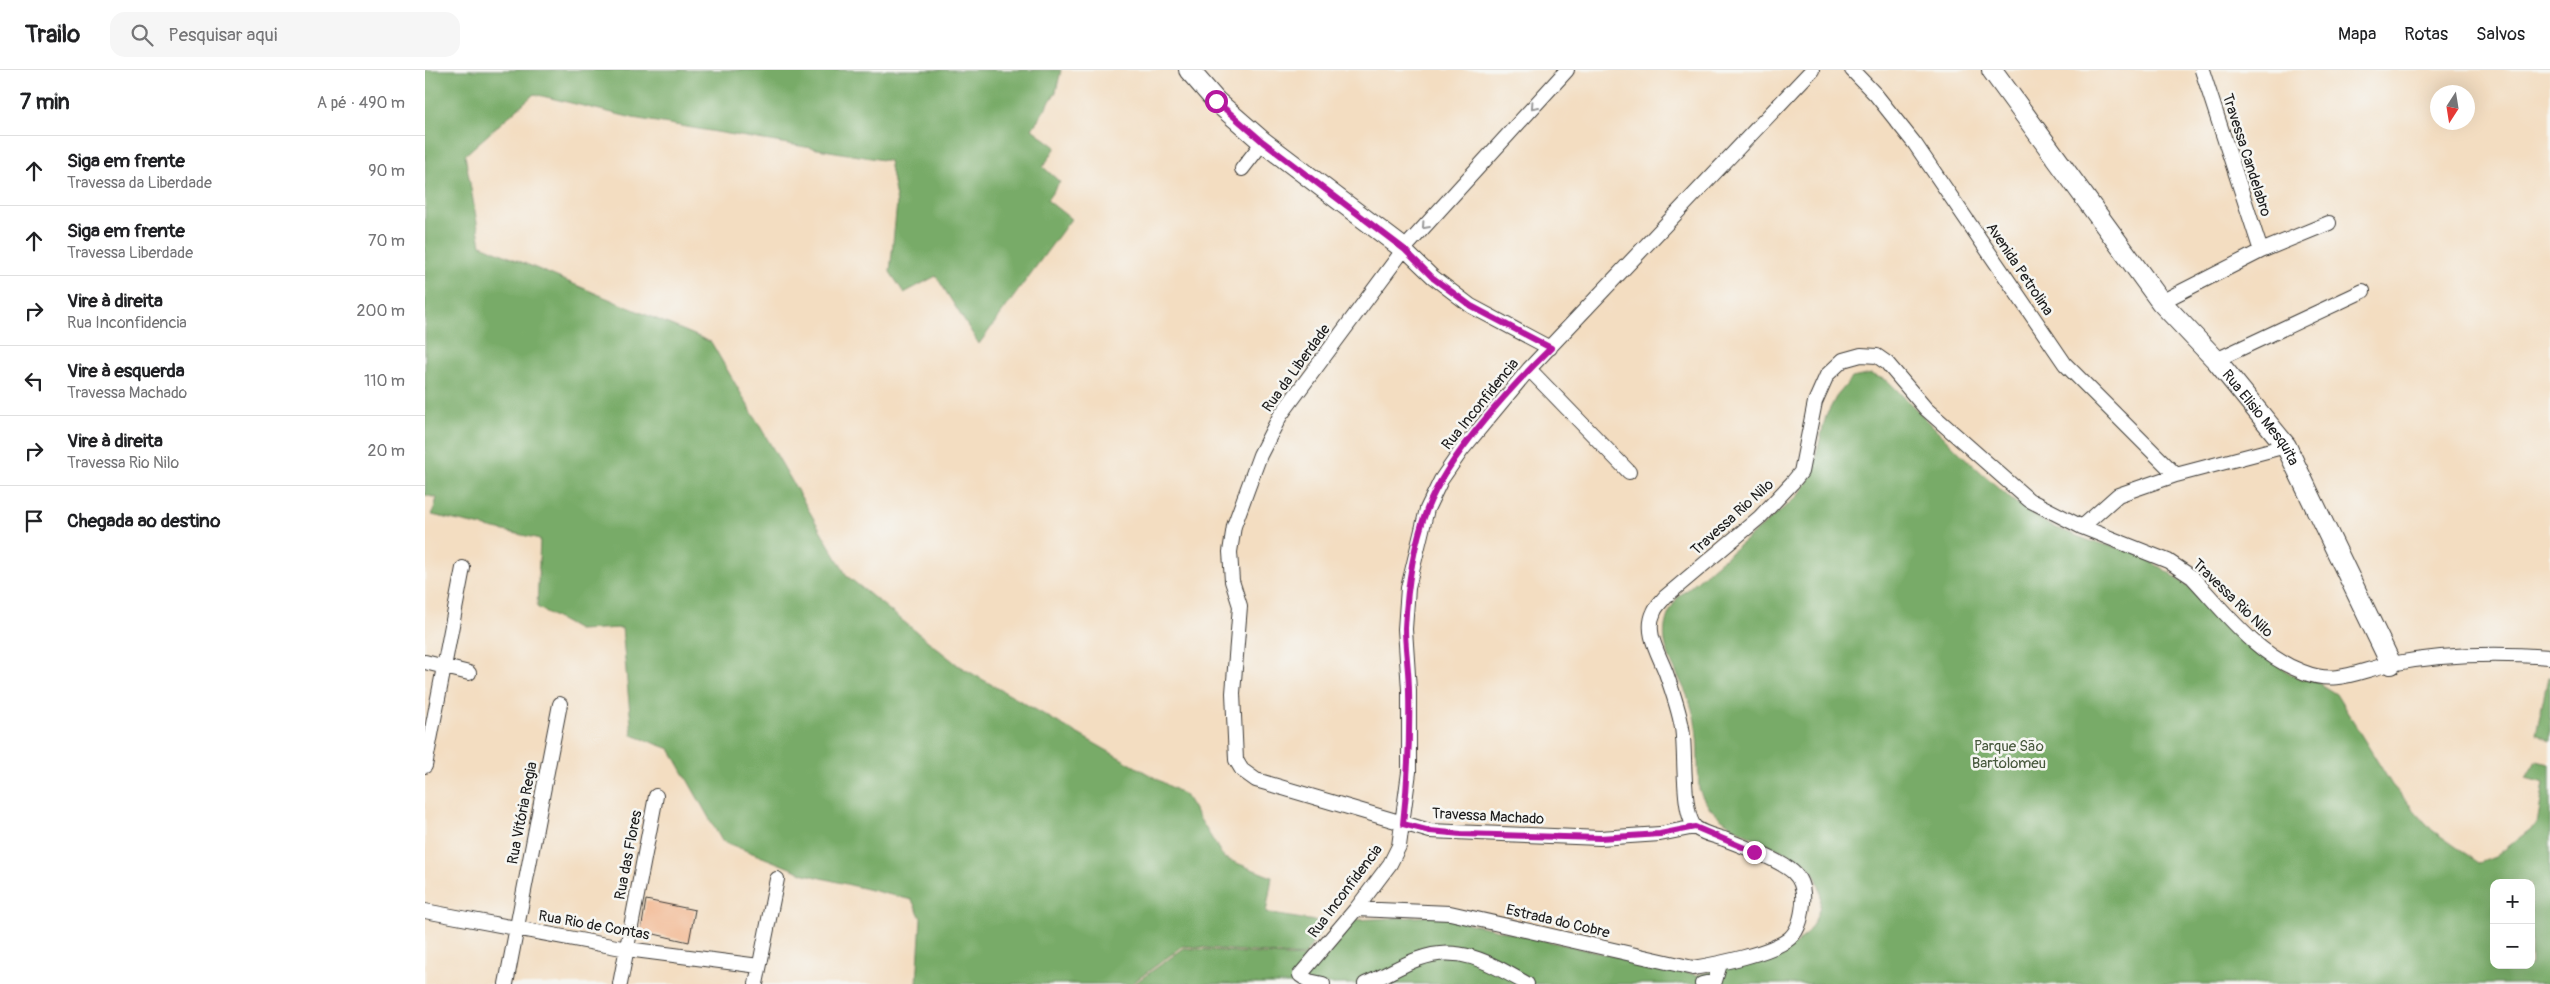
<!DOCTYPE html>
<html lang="pt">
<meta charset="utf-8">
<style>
:root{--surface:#fff;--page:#f6f6f6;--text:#202124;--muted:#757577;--line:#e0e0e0}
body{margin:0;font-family:Pangolin,sans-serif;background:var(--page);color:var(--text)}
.controls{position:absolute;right:15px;bottom:15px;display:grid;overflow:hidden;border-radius:10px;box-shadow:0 5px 20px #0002}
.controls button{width:45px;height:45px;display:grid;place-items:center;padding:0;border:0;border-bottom:1px solid var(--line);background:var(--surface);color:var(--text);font:25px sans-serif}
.compass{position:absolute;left:2005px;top:15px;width:45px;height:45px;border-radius:50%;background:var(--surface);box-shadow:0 5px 20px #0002;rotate:192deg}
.stop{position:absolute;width:15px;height:15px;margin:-11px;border:4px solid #b5179e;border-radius:50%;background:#fff}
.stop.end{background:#b5179e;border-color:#fff;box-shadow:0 1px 5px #0008}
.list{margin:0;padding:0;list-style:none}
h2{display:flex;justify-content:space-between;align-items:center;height:65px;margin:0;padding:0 20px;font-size:21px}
h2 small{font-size:16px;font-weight:400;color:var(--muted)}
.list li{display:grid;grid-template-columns:32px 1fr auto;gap:15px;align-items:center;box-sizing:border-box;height:70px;padding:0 20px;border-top:1px solid var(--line)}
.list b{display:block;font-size:19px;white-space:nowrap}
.list p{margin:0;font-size:16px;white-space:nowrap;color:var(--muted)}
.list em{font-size:16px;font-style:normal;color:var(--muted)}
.icon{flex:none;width:28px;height:28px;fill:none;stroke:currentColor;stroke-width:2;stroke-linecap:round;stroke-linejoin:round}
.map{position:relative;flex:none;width:2125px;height:914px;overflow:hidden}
header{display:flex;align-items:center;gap:30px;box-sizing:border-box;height:70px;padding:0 25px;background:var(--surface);border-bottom:1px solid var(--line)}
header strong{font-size:24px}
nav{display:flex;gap:28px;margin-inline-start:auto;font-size:18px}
.search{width:350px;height:45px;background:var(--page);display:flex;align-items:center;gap:12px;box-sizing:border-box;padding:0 18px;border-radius:15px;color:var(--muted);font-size:19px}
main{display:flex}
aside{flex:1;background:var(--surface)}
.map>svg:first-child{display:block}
.forest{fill:#78ab67;stroke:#4a6442;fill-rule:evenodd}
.building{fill:#f2b48b}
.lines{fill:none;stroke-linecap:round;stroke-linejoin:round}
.street-casing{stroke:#3c3935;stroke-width:16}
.secondary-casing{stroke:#3c3935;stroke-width:22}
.street{stroke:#fff;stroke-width:14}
.secondary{stroke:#fff;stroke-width:20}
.oneway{stroke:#999}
.route{stroke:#b5179e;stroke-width:6}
.labels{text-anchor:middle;stroke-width:5;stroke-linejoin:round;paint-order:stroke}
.street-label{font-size:15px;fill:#1c1c1c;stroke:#f6f6f2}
.park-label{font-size:15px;fill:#47583c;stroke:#f6f6f2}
</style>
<header>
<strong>Trailo</strong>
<div class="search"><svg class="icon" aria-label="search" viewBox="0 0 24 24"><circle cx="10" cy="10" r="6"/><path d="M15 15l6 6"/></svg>Pesquisar aqui</div>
<nav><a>Mapa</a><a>Rotas</a><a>Salvos</a></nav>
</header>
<main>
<aside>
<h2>7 min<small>A pé · 490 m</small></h2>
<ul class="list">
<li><svg class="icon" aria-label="ahead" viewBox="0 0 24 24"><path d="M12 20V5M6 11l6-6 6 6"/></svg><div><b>Siga em frente</b><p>Travessa da Liberdade</p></div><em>90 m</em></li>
<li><svg class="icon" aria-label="ahead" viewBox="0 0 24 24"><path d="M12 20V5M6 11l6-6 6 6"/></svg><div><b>Siga em frente</b><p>Travessa Liberdade</p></div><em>70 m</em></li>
<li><svg class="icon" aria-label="right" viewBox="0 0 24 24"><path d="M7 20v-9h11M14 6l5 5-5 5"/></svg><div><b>Vire à direita</b><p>Rua Inconfidencia</p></div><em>200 m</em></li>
<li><svg class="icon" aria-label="left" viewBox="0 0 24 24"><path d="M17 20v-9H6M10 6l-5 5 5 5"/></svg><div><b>Vire à esquerda</b><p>Travessa Machado</p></div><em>110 m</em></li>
<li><svg class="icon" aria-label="right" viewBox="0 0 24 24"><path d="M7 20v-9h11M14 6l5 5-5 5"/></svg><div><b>Vire à direita</b><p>Travessa Rio Nilo</p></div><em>20 m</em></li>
<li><svg class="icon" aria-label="arrive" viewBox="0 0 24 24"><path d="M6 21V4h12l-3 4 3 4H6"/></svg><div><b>Chegada ao destino</b></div></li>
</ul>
</aside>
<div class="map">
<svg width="2125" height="914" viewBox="0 0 2125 914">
<rect width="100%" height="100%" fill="#f6f6f2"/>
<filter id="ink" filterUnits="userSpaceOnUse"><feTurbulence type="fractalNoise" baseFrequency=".02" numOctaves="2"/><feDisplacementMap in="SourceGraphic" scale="10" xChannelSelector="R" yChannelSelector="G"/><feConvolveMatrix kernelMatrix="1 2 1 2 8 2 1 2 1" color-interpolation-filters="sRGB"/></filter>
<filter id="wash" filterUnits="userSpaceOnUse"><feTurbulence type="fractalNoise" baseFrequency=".0096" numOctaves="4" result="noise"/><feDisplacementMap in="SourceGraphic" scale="20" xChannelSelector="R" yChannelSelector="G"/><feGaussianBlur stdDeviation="1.12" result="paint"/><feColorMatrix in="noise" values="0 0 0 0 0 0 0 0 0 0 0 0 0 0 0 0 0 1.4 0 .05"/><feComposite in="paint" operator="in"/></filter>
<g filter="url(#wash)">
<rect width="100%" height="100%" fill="#f3ddc1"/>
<!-- forest -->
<path class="forest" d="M 0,0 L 636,0 L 631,22 L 607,59 L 631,77 L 618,97 L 635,112 L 622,130 L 646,149 L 554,274 L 511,206 L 479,223 L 465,202 L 472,133 L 464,91 L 208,48 L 109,24 L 40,85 L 56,175 L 286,272 L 422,506 L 534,596 L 760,725 L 799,788 L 847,807 L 841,843 L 902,853 L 879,886 L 758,876 L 706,914 L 492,914 L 496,848 L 487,830 L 380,804 L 297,771 L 245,679 L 207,665 L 197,558 L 153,560 L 112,537 L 115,469 L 7,445 L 12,428 L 0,425 Z
M 1446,304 L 1463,311 L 1538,386 L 1587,430 L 1624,455 L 1665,471 L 1710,482 L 1743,502 L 1775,525 L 1822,575 L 1872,608 L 1887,609 L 1911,624 L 1967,715 L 2007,760 L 2054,793 L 2070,787 L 2112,754 L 2119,713 L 2101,708 L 2111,691 L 2125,694 L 2125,914 L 709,914 L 759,878 L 900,889 L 929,850 L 1011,846 L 1273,905 L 1368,876 C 1394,857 1408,821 1381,794 C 1377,789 1367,786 1361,783 C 1330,767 1286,754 1274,719 C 1272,694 1275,664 1267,639 C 1254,596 1221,572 1253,527 L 1374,425 L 1386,406 L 1401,346 L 1411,327 L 1427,308 ZM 2069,813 L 2106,813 L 2106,895 L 2069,895 Z
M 2123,607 L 2125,607 L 2125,671 L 2111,664 Z"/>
<g id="blocks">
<!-- building -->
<path class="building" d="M 221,830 L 270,840 L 264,872 L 216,861 Z"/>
</g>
</g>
<g filter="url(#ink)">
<use href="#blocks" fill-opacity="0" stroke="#3c3935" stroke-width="1"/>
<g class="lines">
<!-- street casing -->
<g class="street-casing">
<path id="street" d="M 1142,0 L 979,179 L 855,346 L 835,385 L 809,456 L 805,482 L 807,511 L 815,536 L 808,623 L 811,690 L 817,700 L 831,710 L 1005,761 L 1175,768 L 1235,764 L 1270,757
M 1427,0 L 1451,25 L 1490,74 L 1640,294 L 1751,405
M 1777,0 L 1836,181
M 817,99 L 838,72
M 979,179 L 1008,207 L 1046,236 L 1125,278
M 1736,232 L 1836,181 L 1904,153
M 1791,290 L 1938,221
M 1104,299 L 1204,402
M 1657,457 L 1693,425 L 1751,405 L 1861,376
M 0,592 L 44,603
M 0,696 L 38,498
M 931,839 L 1025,843 L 1268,898 C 1292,894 1348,883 1365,868 C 1375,859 1377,844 1378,833 C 1379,821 1377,810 1368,802 C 1356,791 1315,775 1299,769 C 1290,766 1279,764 1271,758 C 1256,745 1261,679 1257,658 C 1254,640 1247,620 1241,603 C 1234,584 1219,562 1229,542 C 1231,536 1237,531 1240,527 L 1335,447 L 1367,413 L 1376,402 L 1390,332 L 1402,305 L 1418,290 L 1436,285 L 1452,286 L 1462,293 L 1501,339 L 1604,430 L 1657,457 L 1743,491 L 1767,507 C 1800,542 1831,585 1878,602 C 1912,616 1934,600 1966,594 C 2018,584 2073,583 2125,587
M 0,841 L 202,879 L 334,896
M 81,914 L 135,634
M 195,914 L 231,726
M 331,914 L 352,809
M 898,914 L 884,911 L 875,905 L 931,839 L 965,794 L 974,776 L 984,702 L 984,620 L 980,559 L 983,518 L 1002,439 L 1016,410 L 1036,381 L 1104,299 L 1387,0
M 940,914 C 958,907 974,896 993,889 C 1034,873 1067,894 1102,914
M 1277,914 L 1290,911 L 1295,894"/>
</g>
<!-- secondary casing -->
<g class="secondary-casing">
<g id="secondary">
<path d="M 764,0 L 791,31 L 838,72 L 979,179"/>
<path id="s1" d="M 1567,0 L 1736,232 L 1791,290 L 1861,376 L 1966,594"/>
</g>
</g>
<!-- street -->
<use href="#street" class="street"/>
<!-- secondary -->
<use href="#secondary" class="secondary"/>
</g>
<!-- one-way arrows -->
<defs><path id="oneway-chevron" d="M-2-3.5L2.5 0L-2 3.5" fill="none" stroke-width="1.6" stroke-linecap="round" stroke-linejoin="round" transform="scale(1.25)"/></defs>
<g class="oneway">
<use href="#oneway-chevron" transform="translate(1109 36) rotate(132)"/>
<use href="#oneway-chevron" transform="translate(1000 156) rotate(132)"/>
</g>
</g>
<g class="lines" filter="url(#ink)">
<!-- route -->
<path class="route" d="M 791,31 L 838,72 L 979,179 L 1008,208 L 1046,236 L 1126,278 C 1085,318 1022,387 1002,439 C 988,476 982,519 980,558 C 980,579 984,600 984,622 C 985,666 983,710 978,754 L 1005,761 L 1036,764 L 1175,768 L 1235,764 L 1270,757 L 1329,782"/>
</g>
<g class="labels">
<!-- street labels -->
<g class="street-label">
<text transform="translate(1822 85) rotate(72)" y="5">Travessa Candelabro</text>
<text transform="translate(1595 199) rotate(56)" y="5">Avenida Petrolina</text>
<text transform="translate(871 298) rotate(-54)" y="5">Rua da Liberdade</text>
<text transform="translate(1055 334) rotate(-51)" y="5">Rua Inconfidencia</text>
<text dy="5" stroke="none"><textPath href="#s1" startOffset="440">Rua Elisio Mesquita</textPath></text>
<text transform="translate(1307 447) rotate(-42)" y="5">Travessa Rio Nilo</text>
<text transform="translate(1808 528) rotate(44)" y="5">Travessa Rio Nilo</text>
<text transform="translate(97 743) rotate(-79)" y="5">Rua Vitória Regia</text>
<text transform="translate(1063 746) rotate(3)" y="5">Travessa Machado</text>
<text transform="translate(203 785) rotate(-79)" y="5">Rua das Flores</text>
<text transform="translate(920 821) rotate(-53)" y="5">Rua Inconfidencia</text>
<text transform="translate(1133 851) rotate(13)" y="5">Estrada do Cobre</text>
<text transform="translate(169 855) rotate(10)" y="5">Rua Rio de Contas</text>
</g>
<!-- park labels -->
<g class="park-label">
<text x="1584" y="681">Parque São<tspan x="1584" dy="17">Bartolomeu</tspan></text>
</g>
</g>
</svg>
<div class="controls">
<button>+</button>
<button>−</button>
</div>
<svg class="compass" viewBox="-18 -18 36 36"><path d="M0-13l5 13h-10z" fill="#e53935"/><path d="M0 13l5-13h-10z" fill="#757577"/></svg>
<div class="stop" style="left:791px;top:31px"></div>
<div class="stop end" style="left:1329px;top:782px"></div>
</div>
</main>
